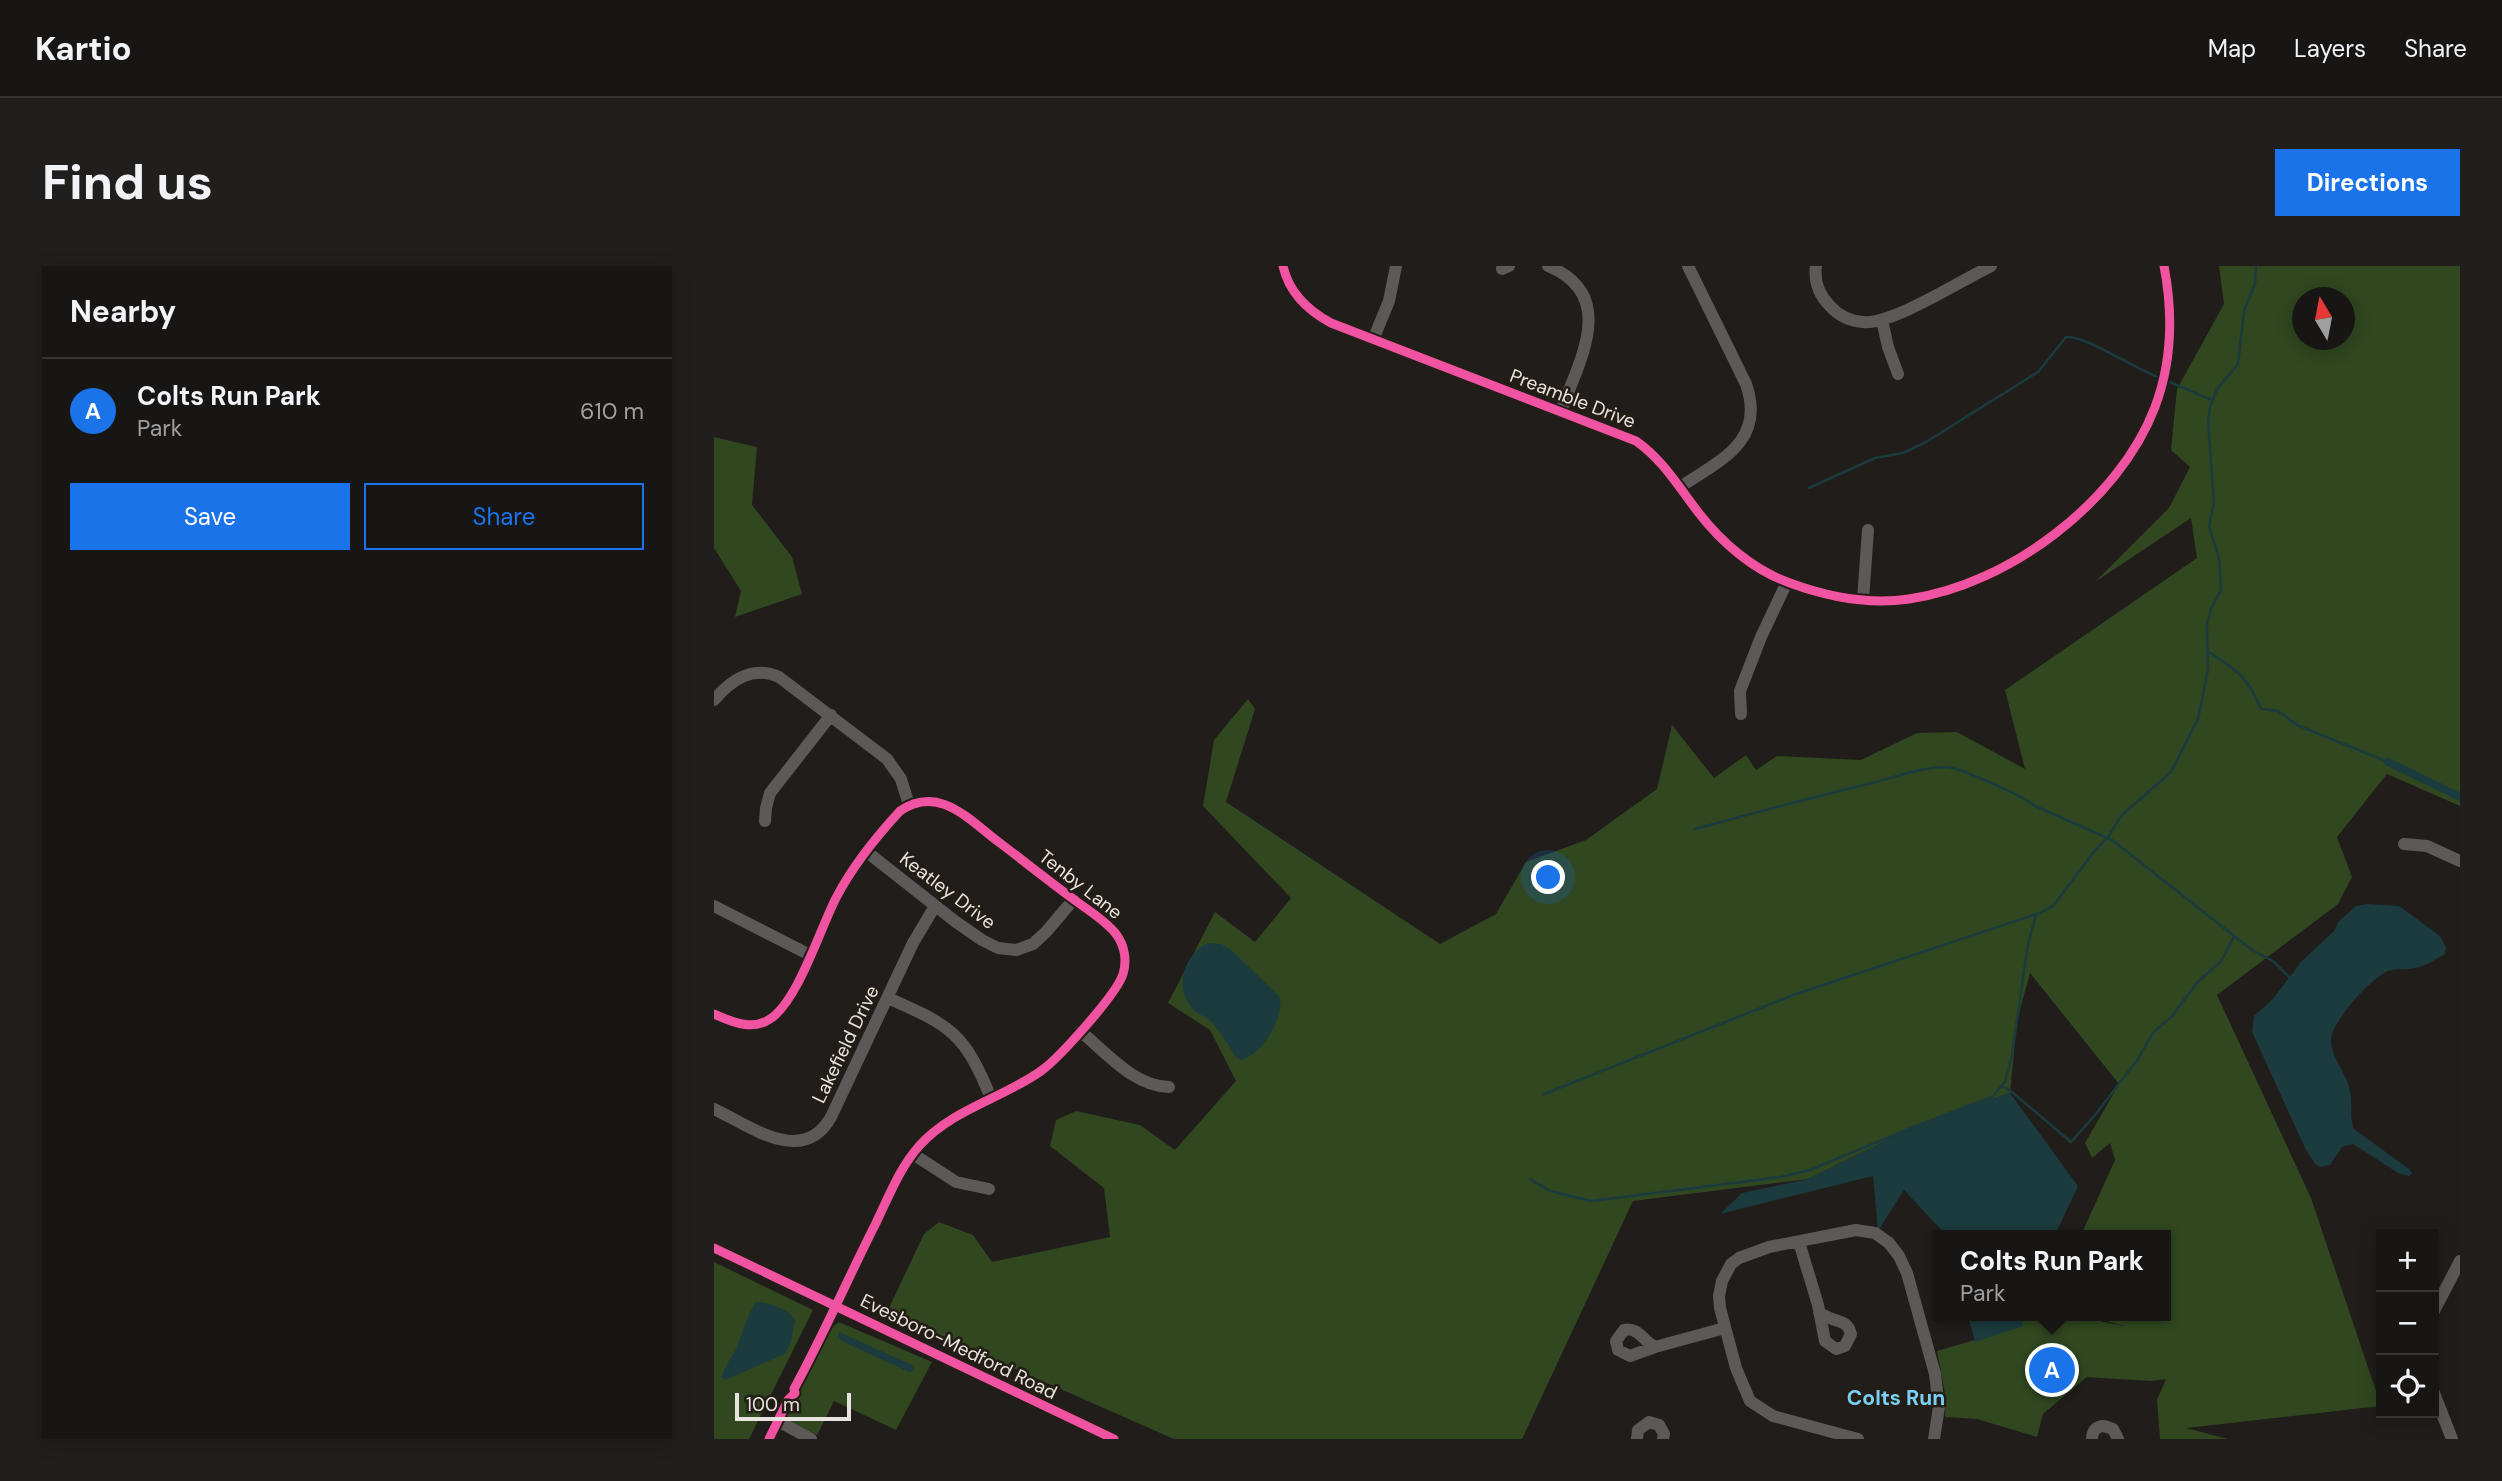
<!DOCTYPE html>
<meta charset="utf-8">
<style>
:root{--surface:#181614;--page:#211f1d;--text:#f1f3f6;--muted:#9f9fa0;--line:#363534;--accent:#1a73e8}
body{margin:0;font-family:"DM Sans",sans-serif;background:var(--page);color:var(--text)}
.controls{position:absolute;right:21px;bottom:21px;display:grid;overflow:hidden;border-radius:0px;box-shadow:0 4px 18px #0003}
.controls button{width:63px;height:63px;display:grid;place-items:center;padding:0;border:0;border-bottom:2px solid var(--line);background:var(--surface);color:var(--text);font:35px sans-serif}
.compass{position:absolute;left:1578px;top:21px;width:63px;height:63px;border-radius:50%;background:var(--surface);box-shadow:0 4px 18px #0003;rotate:350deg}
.scale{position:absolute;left:21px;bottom:18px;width:116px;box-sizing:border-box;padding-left:7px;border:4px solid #e8e3de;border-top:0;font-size:19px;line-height:24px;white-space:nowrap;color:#e8e3de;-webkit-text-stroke:5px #241d16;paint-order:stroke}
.you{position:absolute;left:835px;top:612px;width:24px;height:24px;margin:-18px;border:5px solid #fff;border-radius:50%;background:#1a73e8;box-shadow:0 0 0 10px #1a73e833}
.badge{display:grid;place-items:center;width:46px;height:46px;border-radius:50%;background:var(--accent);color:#fff;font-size:23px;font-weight:700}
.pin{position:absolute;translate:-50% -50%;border:4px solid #fff;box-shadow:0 2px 7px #0006}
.popup{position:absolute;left:1219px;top:964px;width:238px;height:91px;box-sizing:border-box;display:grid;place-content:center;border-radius:0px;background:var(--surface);filter:drop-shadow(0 2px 5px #0005);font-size:23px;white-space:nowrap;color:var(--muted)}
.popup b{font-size:26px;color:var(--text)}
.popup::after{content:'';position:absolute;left:50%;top:100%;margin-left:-14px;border:14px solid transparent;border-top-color:var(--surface)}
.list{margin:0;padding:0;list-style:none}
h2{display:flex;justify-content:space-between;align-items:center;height:91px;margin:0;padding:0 28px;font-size:30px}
h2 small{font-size:23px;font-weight:400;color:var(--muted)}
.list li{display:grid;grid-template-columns:46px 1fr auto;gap:21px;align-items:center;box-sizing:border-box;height:105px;padding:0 28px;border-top:2px solid var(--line)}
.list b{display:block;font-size:26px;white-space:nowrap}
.list p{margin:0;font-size:23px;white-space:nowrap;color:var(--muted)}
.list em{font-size:23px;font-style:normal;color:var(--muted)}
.actions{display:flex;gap:14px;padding:21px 28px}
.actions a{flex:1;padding:16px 0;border:2px solid var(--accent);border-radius:0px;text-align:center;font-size:24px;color:var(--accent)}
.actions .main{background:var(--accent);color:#fff}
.icon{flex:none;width:38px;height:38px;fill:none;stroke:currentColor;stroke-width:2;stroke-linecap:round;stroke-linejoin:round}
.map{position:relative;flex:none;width:1746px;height:1173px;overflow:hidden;border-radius:0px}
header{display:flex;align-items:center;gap:42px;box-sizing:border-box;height:98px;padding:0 35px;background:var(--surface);border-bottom:2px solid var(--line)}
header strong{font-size:33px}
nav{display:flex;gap:38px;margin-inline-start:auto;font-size:24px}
.intro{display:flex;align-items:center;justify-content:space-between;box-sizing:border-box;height:168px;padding:0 42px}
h1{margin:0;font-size:49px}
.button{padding:18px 32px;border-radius:0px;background:var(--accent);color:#fff;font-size:24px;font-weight:700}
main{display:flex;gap:42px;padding:0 42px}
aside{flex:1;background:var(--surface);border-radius:0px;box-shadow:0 4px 18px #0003}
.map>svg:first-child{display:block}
.green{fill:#304720;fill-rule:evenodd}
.water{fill:#1b3b3e}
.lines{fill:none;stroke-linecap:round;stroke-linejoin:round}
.stream{stroke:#1b3b3e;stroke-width:2.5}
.canal{stroke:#1b3b3e;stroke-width:8}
.minor{stroke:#5c5958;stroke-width:12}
.cycleway-casing{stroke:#241d16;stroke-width:13}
.cycleway{stroke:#f153a3;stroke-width:9}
.labels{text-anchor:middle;stroke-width:5;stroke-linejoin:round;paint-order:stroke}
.street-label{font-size:19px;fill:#e8e3de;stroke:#241d16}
.neighbourhood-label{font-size:21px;font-weight:bold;fill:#78d1f5;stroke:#241d16}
</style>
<header>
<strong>Kartio</strong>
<nav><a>Map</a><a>Layers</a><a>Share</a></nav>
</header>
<div class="intro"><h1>Find us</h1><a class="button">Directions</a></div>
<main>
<aside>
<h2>Nearby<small></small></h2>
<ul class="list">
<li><span class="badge">A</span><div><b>Colts Run Park</b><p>Park</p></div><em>610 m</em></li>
</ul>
<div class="actions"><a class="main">Save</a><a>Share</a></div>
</aside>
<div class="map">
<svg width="1746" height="1173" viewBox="0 0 1746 1173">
<rect width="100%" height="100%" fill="#201d1a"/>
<!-- green -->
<path class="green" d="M 1505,0 L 1746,0 L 1746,540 L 1673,508 L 1623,571 L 1638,611 L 1624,638 L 1503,729 L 1597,932 L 1667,1140 L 1472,1162 L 1514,1173 L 1446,1173 L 1443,1134 L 1452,1113 L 1437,1115 L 1373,1111 L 1329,1148 L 1323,1171 L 1263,1153 L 1231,1151 L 1232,1133 L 1223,1085 L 1308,1060 L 1308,1050 L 1361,1050 L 1410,1060 L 1376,1050 L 1452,1050 L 1452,969 L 1367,969 L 1401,894 L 1396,877 L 1378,892 L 1371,877 L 1405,818 L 1316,707 L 1303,754 L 1296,827 L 1212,855 L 1094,913 L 919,935 L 808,1173 L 460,1173 L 251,1081 L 174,1044 L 210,968 L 225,956 L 259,969 L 278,996 L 396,971 L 390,922 L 336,880 L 342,854 L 362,845 L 426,859 L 461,884 L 522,815 L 496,764 L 454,737 L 501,646 L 541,676 L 577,632 L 489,540 L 500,474 L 534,433 L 541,443 L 512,536 L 726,678 L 782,648 L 812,596 L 872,574 L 943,523 L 958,459 L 1000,512 L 1032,489 L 1042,504 L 1063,490 L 1147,494 L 1203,467 L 1243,466 L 1311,503 L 1291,424 L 1483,292 L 1477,252 L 1381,316 L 1455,242 L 1476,201 L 1457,184 L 1463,123 L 1510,38 ZM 1588,32 L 1630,32 L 1630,74 L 1588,74 Z
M 0,171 L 43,181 L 38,239 L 78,291 L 88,328 L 21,351 L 27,325 L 0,282 Z
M 0,996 L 99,1044 L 35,1173 L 0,1173 Z
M 125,1056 L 218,1096 L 182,1164 L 120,1135 L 103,1169 L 76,1155 L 73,1149 L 118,1061 Z"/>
<!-- water -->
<path class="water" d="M 1653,638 L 1685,640 L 1726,670 L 1732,681 L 1731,688 C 1722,693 1712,700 1701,702 C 1693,704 1683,702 1674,705 C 1658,711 1616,757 1617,775 C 1618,794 1633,807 1636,825 C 1639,838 1635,851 1640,863 L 1695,903 L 1698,907 L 1695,910 L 1684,907 L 1639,878 L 1628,881 L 1616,899 L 1606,901 L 1601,898 L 1591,882 L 1538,766 L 1540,750 L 1558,734 L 1587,696 L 1621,664 L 1624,656 L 1642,640 Z
M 494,677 L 507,678 L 516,683 L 566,731 C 570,752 548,790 526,794 L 521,790 C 514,778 505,763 495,754 C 491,750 485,749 481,745 C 459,725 468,690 494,677 Z
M 1296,827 L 1364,920 L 1341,969 L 1232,969 L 1190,924 L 1164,965 L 1159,910 L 1006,948 L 1028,927 L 1094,913 L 1212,855 Z
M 42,1036 C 54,1036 75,1043 81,1054 L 77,1076 L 71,1088 L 11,1114 L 8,1111 C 10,1101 16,1094 21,1085 C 29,1068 32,1051 42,1036 Z
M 1254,1050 L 1308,1050 L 1309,1060 L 1261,1076 Z
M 125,1066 L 198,1099 L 200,1102 L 198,1105 L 195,1106 L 130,1076 L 124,1072 Z"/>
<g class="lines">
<!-- stream -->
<path class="stream" d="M 1453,115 L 1498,134
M 1095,222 L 1161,192 L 1189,187 L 1212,176 L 1324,106 L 1352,71 C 1371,69 1423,104 1444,111
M 1493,385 C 1509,395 1527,406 1537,423 C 1541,430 1543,437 1548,443 L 1564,445 L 1583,459 L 1674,496
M 981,563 C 1040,547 1099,531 1158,517 C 1182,511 1208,501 1232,501 C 1245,501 1311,531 1321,540 L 1398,574 L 1538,684 L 1559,695 L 1577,713
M 1288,820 L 1298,826 L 1357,876 L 1381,849 L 1424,793 L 1439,767 L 1459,749 L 1482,718 L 1508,694 L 1520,670
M 830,828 L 1082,728 L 1326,647 L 1339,640 L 1382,583 L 1394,571 L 1407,550 L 1457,506 L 1484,453 L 1494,403 L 1493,358 L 1497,343 L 1507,324 L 1507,318 L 1505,292 L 1495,260 L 1500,236 L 1494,156 L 1496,141 L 1503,123 L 1524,98 L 1530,45 L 1541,18 L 1542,0
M 1225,851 L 1278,831 L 1291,816 L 1298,789 L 1314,678 L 1322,649
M 816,913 L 836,925 L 877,935 L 1067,911 L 1096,904 L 1209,857"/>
<!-- canal -->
<path class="canal" d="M 1674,496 L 1746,531"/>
<!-- minor -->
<path class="minor" d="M 569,0 C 575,27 593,44 617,57 L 922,175 C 949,194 964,220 984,246 C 1007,276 1039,304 1076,317 C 1114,331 1154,339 1195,333 C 1294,319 1405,236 1441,141 C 1458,96 1459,47 1450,0
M 834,0 C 905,29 865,95 847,145
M 1102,0 C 1100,15 1105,29 1116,40 C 1124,49 1136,55 1149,56 C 1178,59 1248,14 1277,0
M 788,3 L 795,0
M 1168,54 L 1174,81 L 1184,108
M 659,74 L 675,35 L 682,0
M 966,221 C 1007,194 1052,175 1032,118 L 974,0
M 1149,334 L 1154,264
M 0,434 C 17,414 38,399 65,411 L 173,493 L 187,513 L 195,539
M 1027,448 L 1026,425 L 1047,371 L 1073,316
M 51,555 L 52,542 L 56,527 L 117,449
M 1690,578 L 1713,580 L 1746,595
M 153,586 L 242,656 L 268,674 L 284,682 L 302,684 L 319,678 L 332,666 L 360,633
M 0,640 L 96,689
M 174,732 C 237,760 250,766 277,832
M 0,748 C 18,756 38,765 56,753 C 84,735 106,663 122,632 C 138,601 162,571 186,545 C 225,518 255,554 286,577 C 311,596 336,616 362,635 C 375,645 392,655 402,668 C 411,680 413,695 409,708 C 403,728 345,792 327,805 C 289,832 239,843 206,879 C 186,901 175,930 162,957 C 134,1012 110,1068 80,1123 L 81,1127 L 74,1134 L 55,1173
M 366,765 C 392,786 419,820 455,821
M 0,843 C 36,860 89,901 117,851 L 199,677 L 221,640
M 199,888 L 242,916 L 275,923
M 1085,976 L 1104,1039 L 1111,1075 L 1122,1083 L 1131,1080 L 1137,1068 C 1133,1051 1117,1057 1105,1046
M 0,982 L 400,1173
M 1720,1045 L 1746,995
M 941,1081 C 929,1075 925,1061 910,1064 L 902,1075 L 904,1084 L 916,1090 L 941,1081 L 1011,1062
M 1720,1127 L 1738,1173
M 64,1155 L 97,1173
M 923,1173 L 924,1164 L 935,1156 L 945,1159 L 950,1168 L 949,1173
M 1144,1173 L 1059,1150 L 1036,1135 L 1022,1102 L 1006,1042 L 1005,1030 L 1008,1015 L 1017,998 L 1025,992 L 1055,981 L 1142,964 L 1161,967 L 1175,977 L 1185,990 L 1193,1007 L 1221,1108 L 1225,1141 L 1220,1173
M 1378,1173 C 1378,1165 1382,1160 1390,1160 L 1399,1163 L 1404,1173"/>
<!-- cycleway casing -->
<g class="cycleway-casing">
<path id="cycleway" d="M 569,0 C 575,27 593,44 617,57 L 922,175 C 949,194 964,220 984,246 C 1007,276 1039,304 1076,317 C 1114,331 1154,339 1195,333 C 1294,319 1405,236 1441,141 C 1458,96 1459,47 1450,0
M 0,748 C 18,756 38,765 56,753 C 84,735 106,663 122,632 C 138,601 162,571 186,545 C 225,518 255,554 286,577 C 311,596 336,616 362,635 C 375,645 392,655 402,668 C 411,680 413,695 409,708 C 403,728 345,792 327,805 C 289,832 239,843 206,879 C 186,901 175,930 162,957 C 134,1012 110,1068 80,1123 L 81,1127 L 74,1134 L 55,1173
M 0,982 L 400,1173"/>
</g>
<!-- cycleway -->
<use href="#cycleway" class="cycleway"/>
</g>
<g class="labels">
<!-- street labels -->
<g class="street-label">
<text transform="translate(859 132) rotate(21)" y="7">Preamble Drive</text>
<text transform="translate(367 618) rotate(38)" y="7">Tenby Lane</text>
<text transform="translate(234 624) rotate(37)" y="7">Keatley Drive</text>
<text transform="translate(131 778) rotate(-64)" y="7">Lakefield Drive</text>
<text transform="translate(245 1080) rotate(26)" y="7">Evesboro-Medford Road</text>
</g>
<!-- neighbourhood labels -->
<g class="neighbourhood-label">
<text x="1182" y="1139">Colts Run</text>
</g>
</g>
</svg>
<div class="controls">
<button>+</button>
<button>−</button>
<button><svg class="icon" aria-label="locate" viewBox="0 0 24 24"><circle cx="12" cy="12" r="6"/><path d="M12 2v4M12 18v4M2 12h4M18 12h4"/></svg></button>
</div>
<svg class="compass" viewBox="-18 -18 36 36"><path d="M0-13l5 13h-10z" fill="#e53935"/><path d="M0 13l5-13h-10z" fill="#9f9fa0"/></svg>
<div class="scale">100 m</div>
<div class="you"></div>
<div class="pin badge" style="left:1338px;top:1104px">A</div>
<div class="popup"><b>Colts Run Park</b>Park</div>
</div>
</main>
